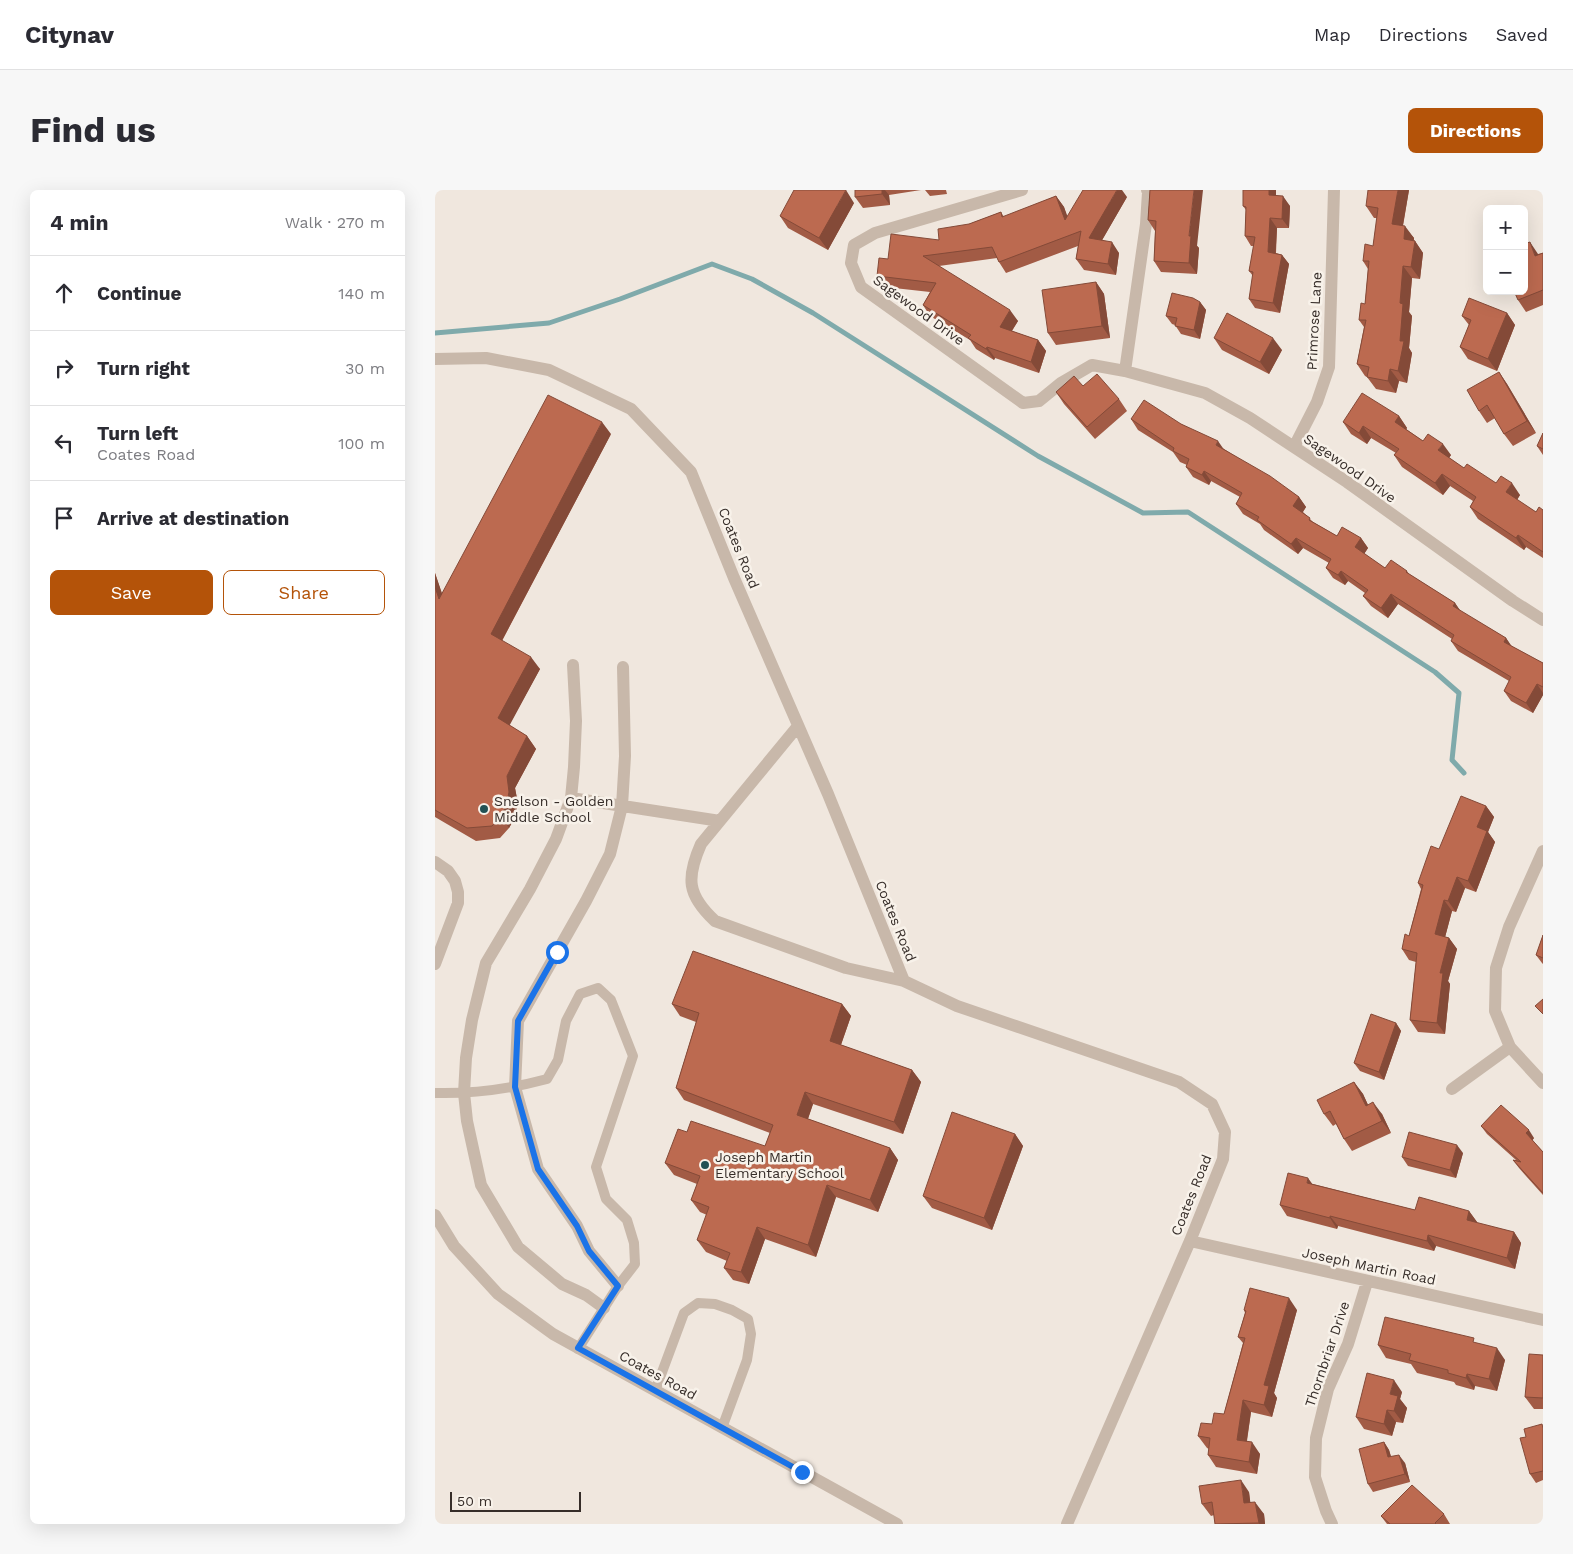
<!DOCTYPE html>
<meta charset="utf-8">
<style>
:root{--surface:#fff;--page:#f7f7f7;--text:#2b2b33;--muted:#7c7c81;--line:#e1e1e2;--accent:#b45309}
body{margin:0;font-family:"Work Sans",sans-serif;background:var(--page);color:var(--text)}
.controls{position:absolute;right:15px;top:15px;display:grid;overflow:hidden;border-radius:8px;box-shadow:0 5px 20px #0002}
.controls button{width:45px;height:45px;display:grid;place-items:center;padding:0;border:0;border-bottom:1px solid var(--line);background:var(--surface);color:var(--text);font:25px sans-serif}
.scale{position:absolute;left:15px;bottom:12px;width:131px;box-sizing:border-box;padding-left:5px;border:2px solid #362d29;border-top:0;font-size:14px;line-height:18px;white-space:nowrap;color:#362d29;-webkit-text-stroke:4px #f8f2ea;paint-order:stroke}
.stop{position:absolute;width:15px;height:15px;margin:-11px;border:4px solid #1a73e8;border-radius:50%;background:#fff}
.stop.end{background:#1a73e8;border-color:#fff;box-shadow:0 1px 5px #0008}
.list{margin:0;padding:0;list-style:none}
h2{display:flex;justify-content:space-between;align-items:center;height:65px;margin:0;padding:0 20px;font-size:21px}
h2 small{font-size:16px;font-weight:400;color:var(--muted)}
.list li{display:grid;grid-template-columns:32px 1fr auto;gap:15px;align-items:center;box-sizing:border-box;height:75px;padding:0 20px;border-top:1px solid var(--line)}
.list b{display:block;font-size:19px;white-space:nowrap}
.list p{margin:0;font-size:16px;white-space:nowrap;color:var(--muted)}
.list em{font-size:16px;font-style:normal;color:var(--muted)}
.actions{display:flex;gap:10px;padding:15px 20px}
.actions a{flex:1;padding:11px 0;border:1px solid var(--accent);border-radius:8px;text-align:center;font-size:18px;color:var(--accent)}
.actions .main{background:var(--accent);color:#fff}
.icon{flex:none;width:28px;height:28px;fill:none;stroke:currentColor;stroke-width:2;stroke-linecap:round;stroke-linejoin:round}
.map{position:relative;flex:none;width:1108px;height:1334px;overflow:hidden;border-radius:8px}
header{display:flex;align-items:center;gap:30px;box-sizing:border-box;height:70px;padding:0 25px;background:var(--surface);border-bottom:1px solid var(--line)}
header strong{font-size:24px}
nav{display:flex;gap:28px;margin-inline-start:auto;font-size:18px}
.intro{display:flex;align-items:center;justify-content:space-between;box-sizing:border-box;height:120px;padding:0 30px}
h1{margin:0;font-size:35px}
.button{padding:12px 22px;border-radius:8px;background:var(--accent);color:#fff;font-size:18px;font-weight:700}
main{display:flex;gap:30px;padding:0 30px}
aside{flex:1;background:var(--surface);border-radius:8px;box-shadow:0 5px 20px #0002}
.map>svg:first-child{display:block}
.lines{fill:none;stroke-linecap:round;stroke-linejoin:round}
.stream{stroke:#7faaab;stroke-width:5}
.lane{stroke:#c8b8aa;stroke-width:10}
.street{stroke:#c8b8aa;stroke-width:12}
.wall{fill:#a25b45}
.shaded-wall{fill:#844a38}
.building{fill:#bc6a50;stroke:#844a38}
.route{stroke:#1a73e8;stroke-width:6}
.poi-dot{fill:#225154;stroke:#f8f2ea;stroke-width:2}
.labels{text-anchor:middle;stroke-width:5;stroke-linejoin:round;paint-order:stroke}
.street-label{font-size:14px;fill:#362d29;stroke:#f8f2ea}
.poi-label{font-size:14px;fill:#362d29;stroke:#f8f2ea;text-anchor:start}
</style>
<header>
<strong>Citynav</strong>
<nav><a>Map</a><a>Directions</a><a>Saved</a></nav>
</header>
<div class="intro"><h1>Find us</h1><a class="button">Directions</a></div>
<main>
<aside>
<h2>4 min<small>Walk · 270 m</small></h2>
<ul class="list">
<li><svg class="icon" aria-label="ahead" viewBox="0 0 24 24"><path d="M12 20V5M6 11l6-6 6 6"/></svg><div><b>Continue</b></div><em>140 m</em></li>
<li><svg class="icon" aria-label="right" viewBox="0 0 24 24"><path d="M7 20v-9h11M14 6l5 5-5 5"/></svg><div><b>Turn right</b></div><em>30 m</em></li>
<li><svg class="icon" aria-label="left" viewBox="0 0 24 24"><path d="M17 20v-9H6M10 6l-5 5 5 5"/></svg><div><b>Turn left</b><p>Coates Road</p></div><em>100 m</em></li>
<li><svg class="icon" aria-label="arrive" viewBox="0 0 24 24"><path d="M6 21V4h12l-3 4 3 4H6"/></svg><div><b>Arrive at destination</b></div></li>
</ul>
<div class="actions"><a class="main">Save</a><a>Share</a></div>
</aside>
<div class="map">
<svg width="1108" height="1334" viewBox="0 0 1108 1334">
<rect width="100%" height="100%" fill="#f0e7de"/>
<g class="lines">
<!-- stream -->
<path class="stream" d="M 0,143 L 114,133 L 185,109 L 277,74 L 317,89 L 378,123 L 603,266 L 708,323 L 753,322 L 1000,482 L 1024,503 L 1017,570 L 1029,583"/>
<!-- lane -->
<path class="lane" d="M 0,903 C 38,904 75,899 112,889 L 123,870 L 131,831 L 145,804 L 163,798 L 176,810 L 198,866 L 161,977 L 171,1009 L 192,1030 L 199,1053 L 200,1074 L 183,1096 L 143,1159
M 220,1201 L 249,1123 L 263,1113 L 280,1114 L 297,1120 L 313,1129 L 316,1144 L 312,1170 L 287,1238"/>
<!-- street -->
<path class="street" d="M 587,0 L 440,43 L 419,55 L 416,73 L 426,97 L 588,213 L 604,211 L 626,193 L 657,175 L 690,181 L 770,203 L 815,228 L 912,292 L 1078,411 L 1108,430
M 0,169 L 51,168 L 114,180 L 196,219 L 256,282 L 299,388 L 393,604 L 469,791 L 522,816 L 744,892 L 777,914 L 790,942 L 788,969 L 755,1051 L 632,1334
M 690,181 L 711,34 L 713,2 L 712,0
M 859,257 L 882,212 L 894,177 L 899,0
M 138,475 L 141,531 L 139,577 L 136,608 L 121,649 L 95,699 L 51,773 L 37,830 L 31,868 L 29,903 L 32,931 L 46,995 L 83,1057 L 127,1094 L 151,1105 L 169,1118
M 363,536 L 266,654 C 251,688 252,705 280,731 L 411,778 L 469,791
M 136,608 L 285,631
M 1108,661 L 1074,737 L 1061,778 L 1060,821 L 1075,857 L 1108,893
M 0,672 L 13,681 L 20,691 L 23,702 L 23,713 L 0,774
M 1017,899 L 1075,857
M 0,1025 L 19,1056 L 63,1104 L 118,1144 L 462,1334
M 755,1051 L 1108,1130
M 183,1096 L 154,1061 L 142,1036 L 103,979 L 80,897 L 83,831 L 151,711 L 175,664 L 187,616 L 190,566 L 188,477
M 897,1334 L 891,1321 L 880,1287 L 881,1248 L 893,1199 L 913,1154 L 932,1092"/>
</g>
<!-- wall -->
<path class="wall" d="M 420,0 L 486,0 L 454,5 L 455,15 L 428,18 L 420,7 Z
M 490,0 L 511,0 L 512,4 L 495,6 Z
M 715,0 L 764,58 L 762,84 L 726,82 L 719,71 L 720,41 L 713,30 Z
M 841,0 L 841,6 L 855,16 L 854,38 L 842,38 L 841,63 L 847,65 L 854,74 L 845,123 L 820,118 L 814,109 L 818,86 L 814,81 L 819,56 L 816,56 L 810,46 L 811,20 L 808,16 Z
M 974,0 L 968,36 L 979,48 L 979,50 L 980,51 L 988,63 L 985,89 L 977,88 L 974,122 L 977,126 L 974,158 L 977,163 L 972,193 L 964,191 L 961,203 L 941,199 L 932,187 L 930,186 L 922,174 L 929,137 L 924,130 L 930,114 L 933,79 L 928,71 L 938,56 L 942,28 L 939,28 L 931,16 Z
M 621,6 L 629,17 L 632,27 L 692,7 L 667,50 L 684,63 L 681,85 L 649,80 L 641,69 L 643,56 L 571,83 L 564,72 L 562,68 L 504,76 L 583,131 L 577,141 L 603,150 L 611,161 L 604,183 L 560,168 L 559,170 L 541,159 L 535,150 L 495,126 L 488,115 L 495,102 L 450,97 L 442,86 L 453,69 L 504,50 L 534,34 L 566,22 L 569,27 Z
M 419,13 L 393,60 L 353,38 L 345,26 Z
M 1108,63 L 1108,115 L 1091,122 L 1083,110 L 1103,64 Z
M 661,92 L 669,104 L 675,148 L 621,155 L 613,143 Z
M 765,112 L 771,120 L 765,149 L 746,144 L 740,135 L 737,134 L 731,126 Z
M 1072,123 L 1080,135 L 1062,181 L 1033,169 L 1025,157 L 1034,135 L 1027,126 Z
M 779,148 L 847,160 L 834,184 L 787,160 Z
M 1064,182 L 1072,194 L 1101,243 L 1078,256 L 1069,244 L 1060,228 L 1052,233 L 1044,221 Z
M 648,196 L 684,209 L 692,221 L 660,249 L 629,214 L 621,202 Z
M 964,226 L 972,238 L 971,239 L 988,251 L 1016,265 L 1014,268 L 1029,278 L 1061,293 L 1085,305 L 1082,310 L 1101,322 L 1108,320 L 1108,368 L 1091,357 L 1089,360 L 1043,329 L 1035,317 L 1038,311 L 1015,296 L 1008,305 L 967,277 L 959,265 L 961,263 L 936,248 L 932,254 L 916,244 L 908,232 Z
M 696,229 L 746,234 L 789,259 L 864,307 L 871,317 L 868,322 L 878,332 L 902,346 L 926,348 L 933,358 L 929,364 L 950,378 L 972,381 L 974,384 L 1020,413 L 1025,421 L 1071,448 L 1076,456 L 1108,473 L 1108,505 L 1098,523 L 1076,511 L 1069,501 L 1074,491 L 1023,461 L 1016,451 L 1017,449 L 963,414 L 953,428 L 936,416 L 928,406 L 930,403 L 913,391 L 910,395 L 898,388 L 891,378 L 894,373 L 868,358 L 863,364 L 829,340 L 825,334 L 808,324 L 801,314 L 805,307 L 776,291 L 774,295 L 758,287 L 751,277 L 752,275 L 745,272 L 738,262 L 703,240 Z
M 1108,243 L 1108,265 L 1102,256 Z
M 176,244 L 67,451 L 105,479 L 74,535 L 92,546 L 101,559 L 80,598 L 83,614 L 79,629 L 74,638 L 65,648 L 41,651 L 0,627 L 0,383 L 7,404 Z
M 1051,616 L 1059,627 L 1053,642 L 1060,652 L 1041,702 L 1030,698 L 1021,722 L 1017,721 L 1010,747 L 1014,748 L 1022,759 L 1013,791 L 1015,794 L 1010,844 L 983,842 L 975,830 L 981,772 L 974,770 L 967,759 L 974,746 L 986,699 L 983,693 L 1004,659 Z
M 1108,745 L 1108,774 L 1107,773 L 1101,765 Z
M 237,814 L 407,814 L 416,826 L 406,855 L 477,880 L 486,892 L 468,944 L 378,914 L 373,929 L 455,958 L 463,970 L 443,1022 L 401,1007 L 381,1067 L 330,1049 L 314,1094 L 298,1090 L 289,1078 L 292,1071 L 271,1062 L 262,1050 L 272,1025 L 265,1022 L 256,1010 L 262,994 L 239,985 L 230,973 L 252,942 L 330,956 L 335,943 L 249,910 L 241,898 L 261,832 L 245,826 Z
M 961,833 L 966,841 L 949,890 L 925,881 L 919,873 Z
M 919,892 L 928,904 L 933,915 L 947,924 L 956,943 L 917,961 L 909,949 L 901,934 L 898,936 L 889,924 Z
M 1046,936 L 1099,948 L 1097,950 L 1108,962 L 1108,1005 L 1084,978 L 1078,970 L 1081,970 L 1052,944 Z
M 580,944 L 588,956 L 557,1040 L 497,1018 L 488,1006 Z
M 1028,963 L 1021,988 L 973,976 L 967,967 Z
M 878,994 L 980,1020 L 1034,1021 L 1042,1032 L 1041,1033 L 1079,1042 L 1086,1053 L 1080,1079 L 1001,1056 L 999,1061 L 903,1036 L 902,1039 L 852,1026 L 845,1015 Z
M 809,1120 L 862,1120 L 839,1203 L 842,1208 L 837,1227 L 816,1222 L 812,1251 L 825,1264 L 822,1284 L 781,1277 L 773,1265 L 774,1259 L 772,1258 L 763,1246 L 789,1224 L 808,1153 L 803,1147 L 810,1123 Z
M 1042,1153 L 1070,1170 L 1062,1201 L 1040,1196 L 1039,1200 L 1021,1195 L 1019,1192 L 982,1183 L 976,1174 L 951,1168 L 943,1155 Z
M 1108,1165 L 1108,1219 L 1099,1219 L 1090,1207 Z
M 967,1202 L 965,1209 L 972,1218 L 968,1233 L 961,1232 L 957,1246 L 929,1239 L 921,1227 Z
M 1108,1236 L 1108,1290 L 1101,1293 L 1095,1284 L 1091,1247 Z
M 949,1252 L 954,1260 L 956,1267 L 970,1273 L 975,1292 L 938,1302 L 933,1294 Z
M 814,1302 L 815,1312 L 829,1324 L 830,1334 L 780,1334 L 779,1325 L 776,1326 L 767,1314 Z
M 1009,1324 L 1015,1334 L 952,1334 L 946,1326 Z"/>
<!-- shaded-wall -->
<path class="shaded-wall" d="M 411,0 L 419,13 L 393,60 L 384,48 Z
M 447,0 L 450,0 L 454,5 L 455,15 L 447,4 Z
M 682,0 L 687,0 L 692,7 L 662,59 L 654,48 Z
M 759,0 L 768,0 L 762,56 L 764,58 L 762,84 L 754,73 L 754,46 Z
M 834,0 L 841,0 L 841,15 L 834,5 Z
M 963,0 L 974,0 L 966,46 L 957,34 Z
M 621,6 L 629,17 L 638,41 L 630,30 Z
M 848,6 L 855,16 L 854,38 L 847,29 Z
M 835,28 L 842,38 L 840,72 L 833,62 Z
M 970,36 L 979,48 L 977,61 L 969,49 Z
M 980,51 L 988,63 L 985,89 L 976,77 Z
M 677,52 L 684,63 L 681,85 L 673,74 Z
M 1095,52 L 1103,64 L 1108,76 L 1100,66 Z
M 847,65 L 854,74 L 845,123 L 838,113 Z
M 968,76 L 977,88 L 974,122 L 977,126 L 974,158 L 977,163 L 972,193 L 963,181 L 965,151 L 965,113 Z
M 661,92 L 669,104 L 675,148 L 667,136 Z
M 765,112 L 771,120 L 765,149 L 759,140 Z
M 575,120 L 583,131 L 572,148 L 565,137 Z
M 1072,123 L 1080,135 L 1062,181 L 1053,169 Z
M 838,148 L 847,160 L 834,184 L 825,172 Z
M 603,150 L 611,161 L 604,183 L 596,172 Z
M 552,157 L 560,168 L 559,170 L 551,159 Z
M 955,179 L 964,191 L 961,203 L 953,191 Z
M 1064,182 L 1072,194 L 1101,243 L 1092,231 Z
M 964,226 L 972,238 L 968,244 L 960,232 Z
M 167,232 L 176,244 L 64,456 L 56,444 Z
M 928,236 L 936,248 L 932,254 L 924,243 Z
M 783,251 L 790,261 L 781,255 Z
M 1008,254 L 1016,265 L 1011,272 L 1003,260 Z
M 769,281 L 776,291 L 774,295 L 767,285 Z
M 1007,284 L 1015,296 L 1008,305 L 1000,293 Z
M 1077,293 L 1085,305 L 1079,314 L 1071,302 Z
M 864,307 L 871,317 L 865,326 L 858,316 Z
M 1083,345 L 1091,357 L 1089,360 L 1081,348 Z
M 861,348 L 868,358 L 863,364 L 856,354 Z
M 926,348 L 933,358 L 927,367 L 920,357 Z
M 906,381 L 913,391 L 910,395 L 903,385 Z
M 0,383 L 13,421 L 4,409 L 0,397 Z
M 956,404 L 963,414 L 953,428 L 946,418 Z
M 1020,413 L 1027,423 L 1018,416 Z
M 1071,448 L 1078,458 L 1069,452 Z
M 96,467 L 105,479 L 72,540 L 63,528 Z
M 1102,494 L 1108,503 L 1108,505 L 1098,523 L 1091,513 Z
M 92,546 L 101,559 L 80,598 L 83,614 L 79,629 L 74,638 L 66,626 L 72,586 Z
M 1051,616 L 1059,627 L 1053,642 L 1060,652 L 1041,702 L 1033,691 L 1042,637 Z
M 1022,687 L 1030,698 L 1021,722 L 1013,711 Z
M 1009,710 L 1017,721 L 1008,755 L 1000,744 Z
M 1014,748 L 1022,759 L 1013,791 L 1015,794 L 1010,844 L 1002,833 L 1005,783 Z
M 407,814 L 416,826 L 403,863 L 395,851 Z
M 961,833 L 966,841 L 949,890 L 944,882 Z
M 477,880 L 486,892 L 468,944 L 459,932 Z
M 919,892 L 928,904 L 939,928 L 931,916 Z
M 370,902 L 378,914 L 370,937 L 362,925 Z
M 938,912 L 947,924 L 956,943 L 947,931 Z
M 1094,940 L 1099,948 L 1097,951 L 1091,943 Z
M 580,944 L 588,956 L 557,1040 L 549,1028 Z
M 1022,955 L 1028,963 L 1021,988 L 1015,980 Z
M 455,958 L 463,970 L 443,1022 L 435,1010 Z
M 873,988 L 881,999 L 872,993 Z
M 392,995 L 401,1007 L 381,1067 L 373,1055 Z
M 1034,1021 L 1042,1032 L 1039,1041 L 1032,1030 Z
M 895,1026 L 903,1036 L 902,1039 L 895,1028 Z
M 322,1037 L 330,1049 L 314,1094 L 306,1082 Z
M 1079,1042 L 1086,1053 L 1080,1079 L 1072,1068 Z
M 993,1045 L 1001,1056 L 999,1061 L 992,1051 Z
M 854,1108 L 862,1120 L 839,1203 L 842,1208 L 837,1227 L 829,1215 L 829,1195 Z
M 1062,1158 L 1070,1170 L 1062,1201 L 1054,1189 Z
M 1032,1184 L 1040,1196 L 1039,1200 L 1031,1188 Z
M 959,1190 L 967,1202 L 965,1209 L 972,1218 L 968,1233 L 959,1221 L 955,1204 Z
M 808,1210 L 816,1222 L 810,1262 L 802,1250 Z
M 952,1220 L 961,1232 L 957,1246 L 949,1234 Z
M 817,1252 L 825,1264 L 822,1284 L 814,1272 Z
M 949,1252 L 954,1260 L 959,1276 L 953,1267 Z
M 964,1265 L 970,1273 L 975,1292 L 970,1284 Z
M 806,1290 L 814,1302 L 817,1325 L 809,1313 Z
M 820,1312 L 829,1324 L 830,1334 L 824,1334 L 824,1333 Z"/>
<!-- building -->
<path class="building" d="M 359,0 L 411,0 L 384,48 L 345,26 Z
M 420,0 L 447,0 L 447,4 L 420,7 Z
M 648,0 L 682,0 L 654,48 L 677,52 L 673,74 L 641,69 L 646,41 L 564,72 L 557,57 L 488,66 L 575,120 L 565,137 L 603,150 L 596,172 L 552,157 L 551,159 L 533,148 L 536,145 L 488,115 L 501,93 L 442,86 L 444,68 L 453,69 L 456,44 L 504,50 L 503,39 L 534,34 L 566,22 L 567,27 L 621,6 L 630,30 Z
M 715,0 L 759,0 L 754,46 L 756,46 L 754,73 L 719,71 L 721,31 L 713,30 Z
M 808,0 L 834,0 L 834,5 L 848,6 L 847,29 L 835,28 L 833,62 L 847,65 L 838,113 L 814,109 L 818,82 L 814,81 L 820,47 L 810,46 L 811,17 L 808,16 Z
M 933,0 L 963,0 L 957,34 L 970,36 L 969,49 L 980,51 L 976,77 L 968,76 L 965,113 L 968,114 L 965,151 L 969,151 L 963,181 L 955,179 L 953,191 L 932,187 L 934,177 L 922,174 L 931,130 L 924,130 L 926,113 L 930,114 L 934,71 L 928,71 L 930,54 L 938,56 L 943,18 L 931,16 Z
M 1095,52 L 1100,66 L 1108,63 L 1108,100 L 1083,110 L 1079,101 L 1089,101 L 1089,54 Z
M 661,92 L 667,136 L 613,143 L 607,100 Z
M 737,103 L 758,108 L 765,112 L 759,140 L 740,136 L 742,128 L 731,126 Z
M 1034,108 L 1072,123 L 1053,169 L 1025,157 L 1036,130 L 1027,126 Z
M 792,123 L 838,148 L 825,172 L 779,148 Z
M 1064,182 L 1092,231 L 1069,244 L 1052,215 L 1044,221 L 1032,200 Z
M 662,184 L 684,209 L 652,237 L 621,202 L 639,186 L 648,196 Z
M 927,203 L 964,226 L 960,232 L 988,251 L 993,244 L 1008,254 L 1003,260 L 1029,278 L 1032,274 L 1061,293 L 1066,286 L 1077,293 L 1071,302 L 1101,322 L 1104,317 L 1108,320 L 1108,362 L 1083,345 L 1081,348 L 1035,317 L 1041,307 L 1007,284 L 1000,293 L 959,265 L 964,259 L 928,236 L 924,243 L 908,232 Z
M 113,205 L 167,232 L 56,444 L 96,467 L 63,528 L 92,546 L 72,586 L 74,602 L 71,616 L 66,626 L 57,636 L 32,638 L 0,620 L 0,397 L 4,409 Z
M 709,210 L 746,234 L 783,251 L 781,255 L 835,286 L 864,307 L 858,316 L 875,328 L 874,330 L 902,346 L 907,337 L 926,348 L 920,357 L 950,378 L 956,370 L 972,381 L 971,382 L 1020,413 L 1018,416 L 1071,448 L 1069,452 L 1108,473 L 1108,497 L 1102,494 L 1091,513 L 1069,501 L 1076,487 L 1016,451 L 1019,445 L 956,404 L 946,418 L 928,406 L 933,400 L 906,381 L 903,385 L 891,378 L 896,369 L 861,348 L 856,354 L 822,330 L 824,327 L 801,314 L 807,303 L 769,281 L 767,285 L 751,277 L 754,269 L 738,261 L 739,258 L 696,229 Z
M 1108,243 L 1108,259 L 1102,256 Z
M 1026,606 L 1051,616 L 1042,637 L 1052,641 L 1033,691 L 1022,687 L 1013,711 L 1009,710 L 1000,744 L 1014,748 L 1005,783 L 1008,783 L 1002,833 L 975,830 L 982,763 L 967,759 L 970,744 L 974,746 L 988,695 L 983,693 L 996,656 L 1004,659 Z
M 1108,745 L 1108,768 L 1101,765 Z
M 258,761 L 407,814 L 395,851 L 477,880 L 459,932 L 370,902 L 362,925 L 455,958 L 435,1010 L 392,995 L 373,1055 L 322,1037 L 306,1082 L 289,1078 L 295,1063 L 262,1050 L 274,1017 L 256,1010 L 265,986 L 230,973 L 243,939 L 252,942 L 256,931 L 330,956 L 338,935 L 241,898 L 264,823 L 237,814 Z
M 1108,809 L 1108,824 L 1100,816 Z
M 936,824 L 961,833 L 944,882 L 919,873 Z
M 919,892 L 931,916 L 938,912 L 947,931 L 909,949 L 895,921 L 889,924 L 882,910 Z
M 1066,915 L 1094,940 L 1091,943 L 1108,962 L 1108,1003 L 1078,970 L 1086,972 L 1046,936 Z
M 517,922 L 580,944 L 549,1028 L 488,1006 Z
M 974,942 L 1022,955 L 1015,980 L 967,967 Z
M 853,983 L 873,988 L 872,993 L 980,1020 L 984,1007 L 1034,1021 L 1032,1030 L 1079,1042 L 1072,1068 L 993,1045 L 992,1051 L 895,1026 L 895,1028 L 845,1015 Z
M 815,1098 L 854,1108 L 829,1195 L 834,1196 L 829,1215 L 808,1210 L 802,1250 L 817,1252 L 814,1272 L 773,1265 L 775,1248 L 763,1246 L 766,1233 L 777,1234 L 779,1223 L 789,1224 L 810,1148 L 803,1147 L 811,1121 L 809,1120 Z
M 950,1127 L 1039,1148 L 1038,1152 L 1062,1158 L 1054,1189 L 1032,1184 L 1031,1188 L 1013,1183 L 1013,1180 L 974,1170 L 976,1164 L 943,1155 Z
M 1094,1164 L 1108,1165 L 1108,1208 L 1090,1207 Z
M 932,1183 L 959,1190 L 955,1204 L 963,1206 L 959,1221 L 952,1220 L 949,1234 L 921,1227 Z
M 1107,1234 L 1108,1238 L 1108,1281 L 1095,1284 L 1085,1248 L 1091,1247 L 1089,1239 Z
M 949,1252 L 953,1267 L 964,1265 L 970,1284 L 933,1294 L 924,1259 Z
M 806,1290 L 809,1313 L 820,1312 L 824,1333 L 780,1334 L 777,1312 L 767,1314 L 764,1296 Z
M 977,1295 L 1009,1324 L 1000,1333 L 1001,1334 L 955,1334 L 946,1326 Z"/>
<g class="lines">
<!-- route -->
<path class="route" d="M 122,762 L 83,831 L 80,897 L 103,979 L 142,1036 L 154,1061 L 183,1096 L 143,1158 L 367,1282"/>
</g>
<!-- markers -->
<g class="poi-dot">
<circle cx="49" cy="619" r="5"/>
<circle cx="270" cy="975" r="5"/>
</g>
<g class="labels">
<!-- street labels -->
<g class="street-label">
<text transform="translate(484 120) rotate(36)" y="5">Sagewood Drive</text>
<text transform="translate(879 131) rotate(-87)" y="5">Primrose Lane</text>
<text transform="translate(915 278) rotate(35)" y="5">Sagewood Drive</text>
<text transform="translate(304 358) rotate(68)" y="5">Coates Road</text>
<text transform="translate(461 731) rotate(68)" y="5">Coates Road</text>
<text transform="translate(756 1005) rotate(-68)" y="5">Coates Road</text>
<text transform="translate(934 1076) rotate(12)" y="5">Joseph Martin Road</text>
<text transform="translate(892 1164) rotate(-71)" y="5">Thornbriar Drive</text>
<text transform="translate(223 1185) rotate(29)" y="5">Coates Road</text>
</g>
<!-- poi labels -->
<g class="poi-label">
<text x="59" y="616">Snelson - Golden<tspan x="59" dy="16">Middle School</tspan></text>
<text x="280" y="972">Joseph Martin<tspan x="280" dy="16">Elementary School</tspan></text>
</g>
</g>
</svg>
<div class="controls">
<button>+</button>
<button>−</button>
</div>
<div class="scale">50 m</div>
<div class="stop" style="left:122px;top:762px"></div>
<div class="stop end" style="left:367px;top:1282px"></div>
</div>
</main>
